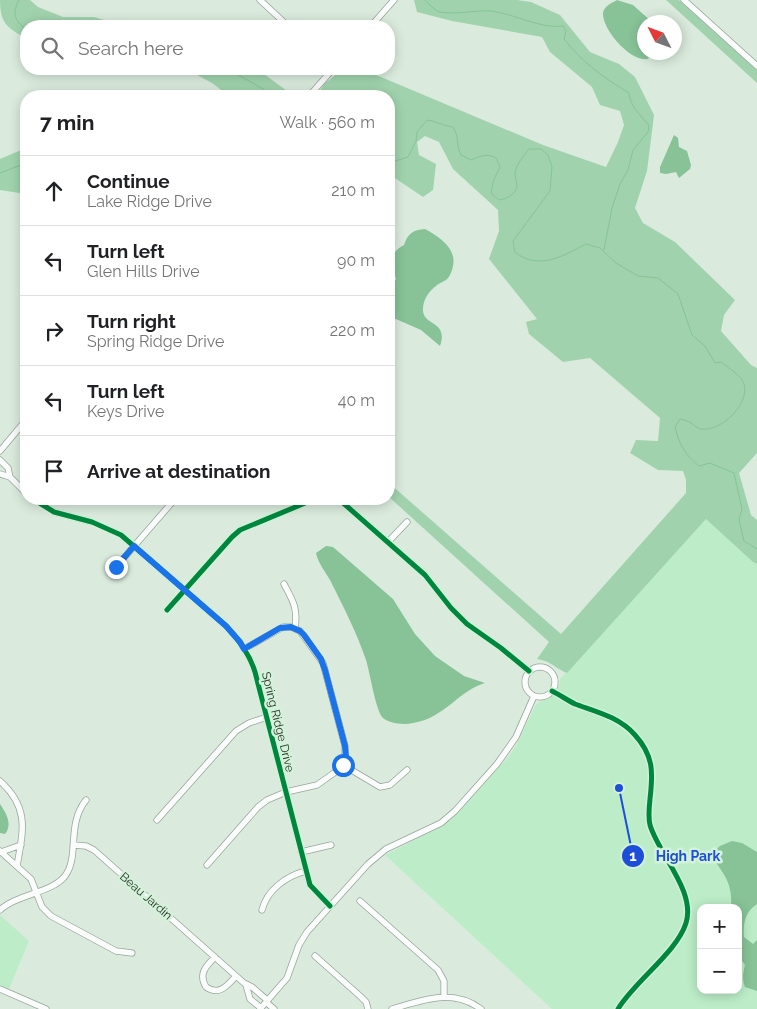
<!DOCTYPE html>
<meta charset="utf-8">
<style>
:root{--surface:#fff;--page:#f2f2f2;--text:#202124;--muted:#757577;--line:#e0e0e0}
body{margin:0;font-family:Raleway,sans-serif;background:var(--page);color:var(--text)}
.controls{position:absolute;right:15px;bottom:15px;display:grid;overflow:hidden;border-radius:10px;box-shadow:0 2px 12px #0003}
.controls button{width:45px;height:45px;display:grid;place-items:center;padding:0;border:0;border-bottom:1px solid var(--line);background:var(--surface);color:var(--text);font:25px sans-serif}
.compass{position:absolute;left:637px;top:15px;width:45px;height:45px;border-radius:50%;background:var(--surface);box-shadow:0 2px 12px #0003;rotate:312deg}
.stop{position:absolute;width:15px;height:15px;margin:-11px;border:4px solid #1a73e8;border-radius:50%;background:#fff}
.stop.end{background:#1a73e8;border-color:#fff;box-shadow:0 1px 5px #0008}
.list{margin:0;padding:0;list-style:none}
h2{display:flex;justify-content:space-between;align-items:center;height:65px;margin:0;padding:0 20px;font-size:21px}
h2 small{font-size:16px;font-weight:400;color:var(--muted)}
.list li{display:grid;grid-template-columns:32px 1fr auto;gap:15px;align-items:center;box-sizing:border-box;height:70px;padding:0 20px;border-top:1px solid var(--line)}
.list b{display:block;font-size:19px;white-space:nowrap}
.list p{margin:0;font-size:16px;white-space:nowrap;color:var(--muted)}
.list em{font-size:16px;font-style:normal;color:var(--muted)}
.icon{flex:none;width:28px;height:28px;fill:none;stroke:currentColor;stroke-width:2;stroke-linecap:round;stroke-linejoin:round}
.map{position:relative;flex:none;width:757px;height:1009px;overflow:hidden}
.search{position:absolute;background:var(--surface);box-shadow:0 2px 12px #0003;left:20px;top:20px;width:375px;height:55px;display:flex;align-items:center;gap:12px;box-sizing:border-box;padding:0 18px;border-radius:20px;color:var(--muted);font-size:19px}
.panel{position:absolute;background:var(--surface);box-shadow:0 2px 12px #0003;left:20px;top:90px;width:375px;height:415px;border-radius:20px}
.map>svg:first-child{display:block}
.green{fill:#bcedc8;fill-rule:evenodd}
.forest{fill:#a0d3ad}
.water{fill:#87c397}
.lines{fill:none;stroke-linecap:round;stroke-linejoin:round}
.stream{stroke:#87c397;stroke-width:1}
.minor-casing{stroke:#99a59b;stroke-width:7}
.minor{stroke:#f9fcfa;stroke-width:5.5}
.cycleway-casing{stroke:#d3f2d9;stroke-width:8}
.cycleway{stroke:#00873e;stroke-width:5}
.route{stroke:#1a73e8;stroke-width:6}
.labels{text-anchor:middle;stroke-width:5;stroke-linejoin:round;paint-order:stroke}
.street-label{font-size:12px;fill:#2a362c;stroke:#d3f2d9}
.leader{fill:none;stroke:#1d4ed8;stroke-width:2}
.callout-dot{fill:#1d4ed8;stroke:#d3f2d9;stroke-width:2}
.mark-label{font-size:15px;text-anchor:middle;font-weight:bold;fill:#fff}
.callout-label{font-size:14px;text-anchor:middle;font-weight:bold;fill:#1d4ed8;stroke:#d3f2d9;stroke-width:5;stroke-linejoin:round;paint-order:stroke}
</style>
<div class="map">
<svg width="757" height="1009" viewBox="0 0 757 1009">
<rect width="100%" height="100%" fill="#daebdd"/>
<!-- green -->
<path class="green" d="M 707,518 L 753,562 L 757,564 L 757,1009 L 552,1009 L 385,855 L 442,826 L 453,818 L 508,757 L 516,746 L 535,706 C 546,696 560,697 560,679 ZM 701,908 L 738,908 L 738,990 L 701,990 Z
M 0,915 L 29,941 L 9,989 L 0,985 Z"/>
<!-- forest -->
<path class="forest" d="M 0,0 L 30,0 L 38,7 L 63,17 L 94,17 L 104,20 L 114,26 L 26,26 L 26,38 C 7,28 0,23 0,0 Z
M 414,0 L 517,0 L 531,2 L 560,15 L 590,52 L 619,64 L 635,77 L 654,115 L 647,171 L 635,208 L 643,223 L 675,242 L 735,300 L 724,315 L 721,331 L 751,365 L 757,368 L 757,453 L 739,473 L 751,515 L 757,520 L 757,564 L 753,562 L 706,519 L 567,673 C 553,667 553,662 537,659 L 549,642 L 389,497 L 389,483 L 561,634 L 686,493 L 686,480 L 683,471 L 658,470 L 630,453 L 636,440 L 658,441 L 660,418 L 590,358 L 563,362 L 529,334 L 526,322 L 537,319 L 489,259 L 499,231 L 498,210 L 453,169 L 439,142 L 425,136 L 417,142 L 419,155 L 436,164 L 433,190 L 423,197 L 389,174 L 389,96 L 317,96 L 324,84 L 343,69 L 362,69 L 543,145 L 606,167 L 618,142 L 624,125 L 620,111 L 600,105 L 592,87 L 550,52 L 542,37 L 452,21 L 417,12 Z
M 666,0 L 679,0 L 757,70 L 757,83 Z
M 186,69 L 257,69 L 294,96 L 229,96 L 212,83 Z
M 26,148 L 26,194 L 0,190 L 0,159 Z"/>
<!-- water -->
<path class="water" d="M 617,0 L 633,5 L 652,22 L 644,22 L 644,52 L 657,53 C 654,54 650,58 647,59 C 630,62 602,29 603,13 C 604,6 612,3 617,0 Z
M 674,135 L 678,138 L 679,147 L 687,151 L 691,165 L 690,169 L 679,178 L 676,172 L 666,174 L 660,173 L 660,167 Z
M 425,229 C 440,237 457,249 453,266 C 452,271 450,277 446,280 C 443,282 439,283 436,286 C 429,291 423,300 423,309 C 422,326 449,320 440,346 L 421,330 L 389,316 L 389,291 L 396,279 C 392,265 388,253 404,245 C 408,233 413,230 425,229 Z
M 326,546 L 333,547 L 393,599 L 415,634 L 435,656 L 464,676 L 485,683 C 458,691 445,718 413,723 C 404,725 391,724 383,718 C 376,712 370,673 366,660 C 357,633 343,606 330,580 C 325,571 318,563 316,553 Z
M 0,804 C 6,813 13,824 5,834 L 0,833 Z
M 732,841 L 742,843 L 757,852 L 757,904 C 745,912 743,923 744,937 L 753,944 L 757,940 L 757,991 L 745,987 C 742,979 743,973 745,965 L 738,955 L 738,908 L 731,908 C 733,881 723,875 711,854 L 720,846 Z"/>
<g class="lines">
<!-- stream -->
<path class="stream" d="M 19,0 C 12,13 14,21 26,29
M 425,0 C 429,4 434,10 440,12 C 456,15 475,10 491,11 C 515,14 540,29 563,26 L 566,31 L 564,39 C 582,62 604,78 629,93 C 630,107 641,115 649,126 L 648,132 L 633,150 L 628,170 L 620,184 L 612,208 L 604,250
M 228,69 L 263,89 L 271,96
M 389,101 C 398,109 393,121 389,131
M 389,159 L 395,161 L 408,157 L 416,141 L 417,132 L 427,120 C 436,121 444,126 453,127 C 460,138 455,143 461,155 L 471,160 C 480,156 488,153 496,158 L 500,167 L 494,179 L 491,193 L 499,200 C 507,199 516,194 517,186 C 517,182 515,177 515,173 C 516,164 524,156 529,149 L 541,149 L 548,155 L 552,167 L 550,191 L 513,241 L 515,252 C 538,271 563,256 586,244 L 600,248 L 616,263 L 638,276 L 658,278 L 678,294 L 692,335 L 705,346 L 715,363 L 721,362 C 728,368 741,375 744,384 C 750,404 721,432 701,429 C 697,428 694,425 691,423 C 688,421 684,420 680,419 L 675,427 C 679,444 685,455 699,466 L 710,463 L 734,473 L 742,509 L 739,520 L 744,541 L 757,549
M 0,173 L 26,163"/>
<!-- minor casing -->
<g class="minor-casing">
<path id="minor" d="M 260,0 L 288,26
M 684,0 L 757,66
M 371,26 L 394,0
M 309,96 L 333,69
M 0,451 L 26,420
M 0,460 L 8,468 L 10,477 L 0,474
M 10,477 L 26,493
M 33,499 L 54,512 L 92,522 L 121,535 L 226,626 C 239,640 250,655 255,672 L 310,885 L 330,906
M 388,542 L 407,522
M 116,567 L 175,499
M 284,584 C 293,601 298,608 295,628
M 167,610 L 232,537 L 240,530 L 310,501 L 326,499 L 342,502 L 425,575 L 451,608 L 467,624 L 501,648 L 529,671
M525 682a15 15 0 1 1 30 0a15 15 0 1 1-30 0Z
M 552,691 C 560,695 567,700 575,704 C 597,712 619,717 635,735 C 654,756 653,773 650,799 C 649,808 648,817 650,825 C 659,855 696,891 686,923 C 677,952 634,982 618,1009
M 343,765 L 380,787 L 390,785 L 407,770
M 0,781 C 30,808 23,831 17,866
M 157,820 L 236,731 L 249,723 L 267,717
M 73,845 L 86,846 L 94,850 L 244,983 L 252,987 L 267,1000
M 0,851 L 31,879 L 42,907 L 51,916 L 116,951 L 132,953
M 1,852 L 21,845
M 301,852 L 331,845
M 207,865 L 258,807 L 267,800 L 286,792 L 317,785 L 334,773 L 345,763 L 345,746 L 323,663 L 300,631 L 291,627 L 283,627 L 244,649
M 360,901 L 438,970 L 444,981 L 444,996
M 0,910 C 17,894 52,893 65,876 C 80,856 66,825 86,800
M 262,910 C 267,890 286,876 306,871
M 315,956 L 360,996 L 366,1002 L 368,1009
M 215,957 C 206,966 198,974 206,987 C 219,996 227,986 236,976
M 246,985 L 250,999 L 261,1008
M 0,989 L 46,1009
M 266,1002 L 274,1009
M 260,1009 L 287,978 L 299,945 L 307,932 L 368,864 L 386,849 L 441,823 L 455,811 L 497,764 L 516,737 L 534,696
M 392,1009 C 423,1000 452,988 481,1009"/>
</g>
<!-- minor -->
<use href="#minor" class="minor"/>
<!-- cycleway casing -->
<g class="cycleway-casing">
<path id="cycleway" d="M 33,499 L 54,512 L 92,522 L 121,535 L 226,626 C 239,640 250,655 255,672 L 310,885 L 330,906
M 167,610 L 232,537 L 240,530 L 310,501 L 326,499 L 342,502 L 425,575 L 451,608 L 467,624 L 501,648 L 529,671
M 552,691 C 560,695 567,700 575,704 C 597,712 619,717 635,735 C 654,756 653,773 650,799 C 649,808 648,817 650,825 C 659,855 696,891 686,923 C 677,952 634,982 618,1009"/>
</g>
<!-- cycleway -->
<use href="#cycleway" class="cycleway"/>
</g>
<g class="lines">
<!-- route -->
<path class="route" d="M 116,567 L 134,546 L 226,626 L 240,642 L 244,649 L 280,628 L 291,627 L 300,631 L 304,635 L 321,659 L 325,670 L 345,746 L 346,758 L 343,765"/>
</g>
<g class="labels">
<!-- street labels -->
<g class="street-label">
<text transform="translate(278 722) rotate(76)" y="4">Spring Ridge Drive</text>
<text transform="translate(146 896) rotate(41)" y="4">Beau Jardin</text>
</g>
</g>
<!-- callouts -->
<path class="leader" d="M619 788L633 856"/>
<g class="callout-dot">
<circle cx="619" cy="788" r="5"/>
<circle cx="633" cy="856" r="12"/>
</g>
<g class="mark-label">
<text x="633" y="861">1</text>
</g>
<g class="callout-label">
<text x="688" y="861">High Park</text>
</g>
</svg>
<div class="controls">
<button>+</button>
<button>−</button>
</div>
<svg class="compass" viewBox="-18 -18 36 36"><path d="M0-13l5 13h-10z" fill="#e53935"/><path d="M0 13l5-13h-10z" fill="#757577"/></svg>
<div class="stop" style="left:343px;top:765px"></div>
<div class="stop end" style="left:116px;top:567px"></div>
<div class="search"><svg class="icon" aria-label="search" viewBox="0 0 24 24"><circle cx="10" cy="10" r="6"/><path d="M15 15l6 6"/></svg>Search here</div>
<section class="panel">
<h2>7 min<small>Walk · 560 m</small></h2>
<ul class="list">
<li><svg class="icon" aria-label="ahead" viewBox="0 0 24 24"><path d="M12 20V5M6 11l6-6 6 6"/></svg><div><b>Continue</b><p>Lake Ridge Drive</p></div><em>210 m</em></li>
<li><svg class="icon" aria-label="left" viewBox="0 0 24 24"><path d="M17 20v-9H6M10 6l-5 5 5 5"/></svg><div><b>Turn left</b><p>Glen Hills Drive</p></div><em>90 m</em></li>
<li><svg class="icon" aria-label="right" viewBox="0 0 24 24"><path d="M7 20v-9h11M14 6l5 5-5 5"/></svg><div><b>Turn right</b><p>Spring Ridge Drive</p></div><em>220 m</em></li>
<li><svg class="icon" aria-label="left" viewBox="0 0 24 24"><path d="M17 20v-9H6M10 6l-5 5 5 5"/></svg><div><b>Turn left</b><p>Keys Drive</p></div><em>40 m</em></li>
<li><svg class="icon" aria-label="arrive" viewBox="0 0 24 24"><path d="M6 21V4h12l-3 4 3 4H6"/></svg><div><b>Arrive at destination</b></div></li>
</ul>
</section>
</div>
